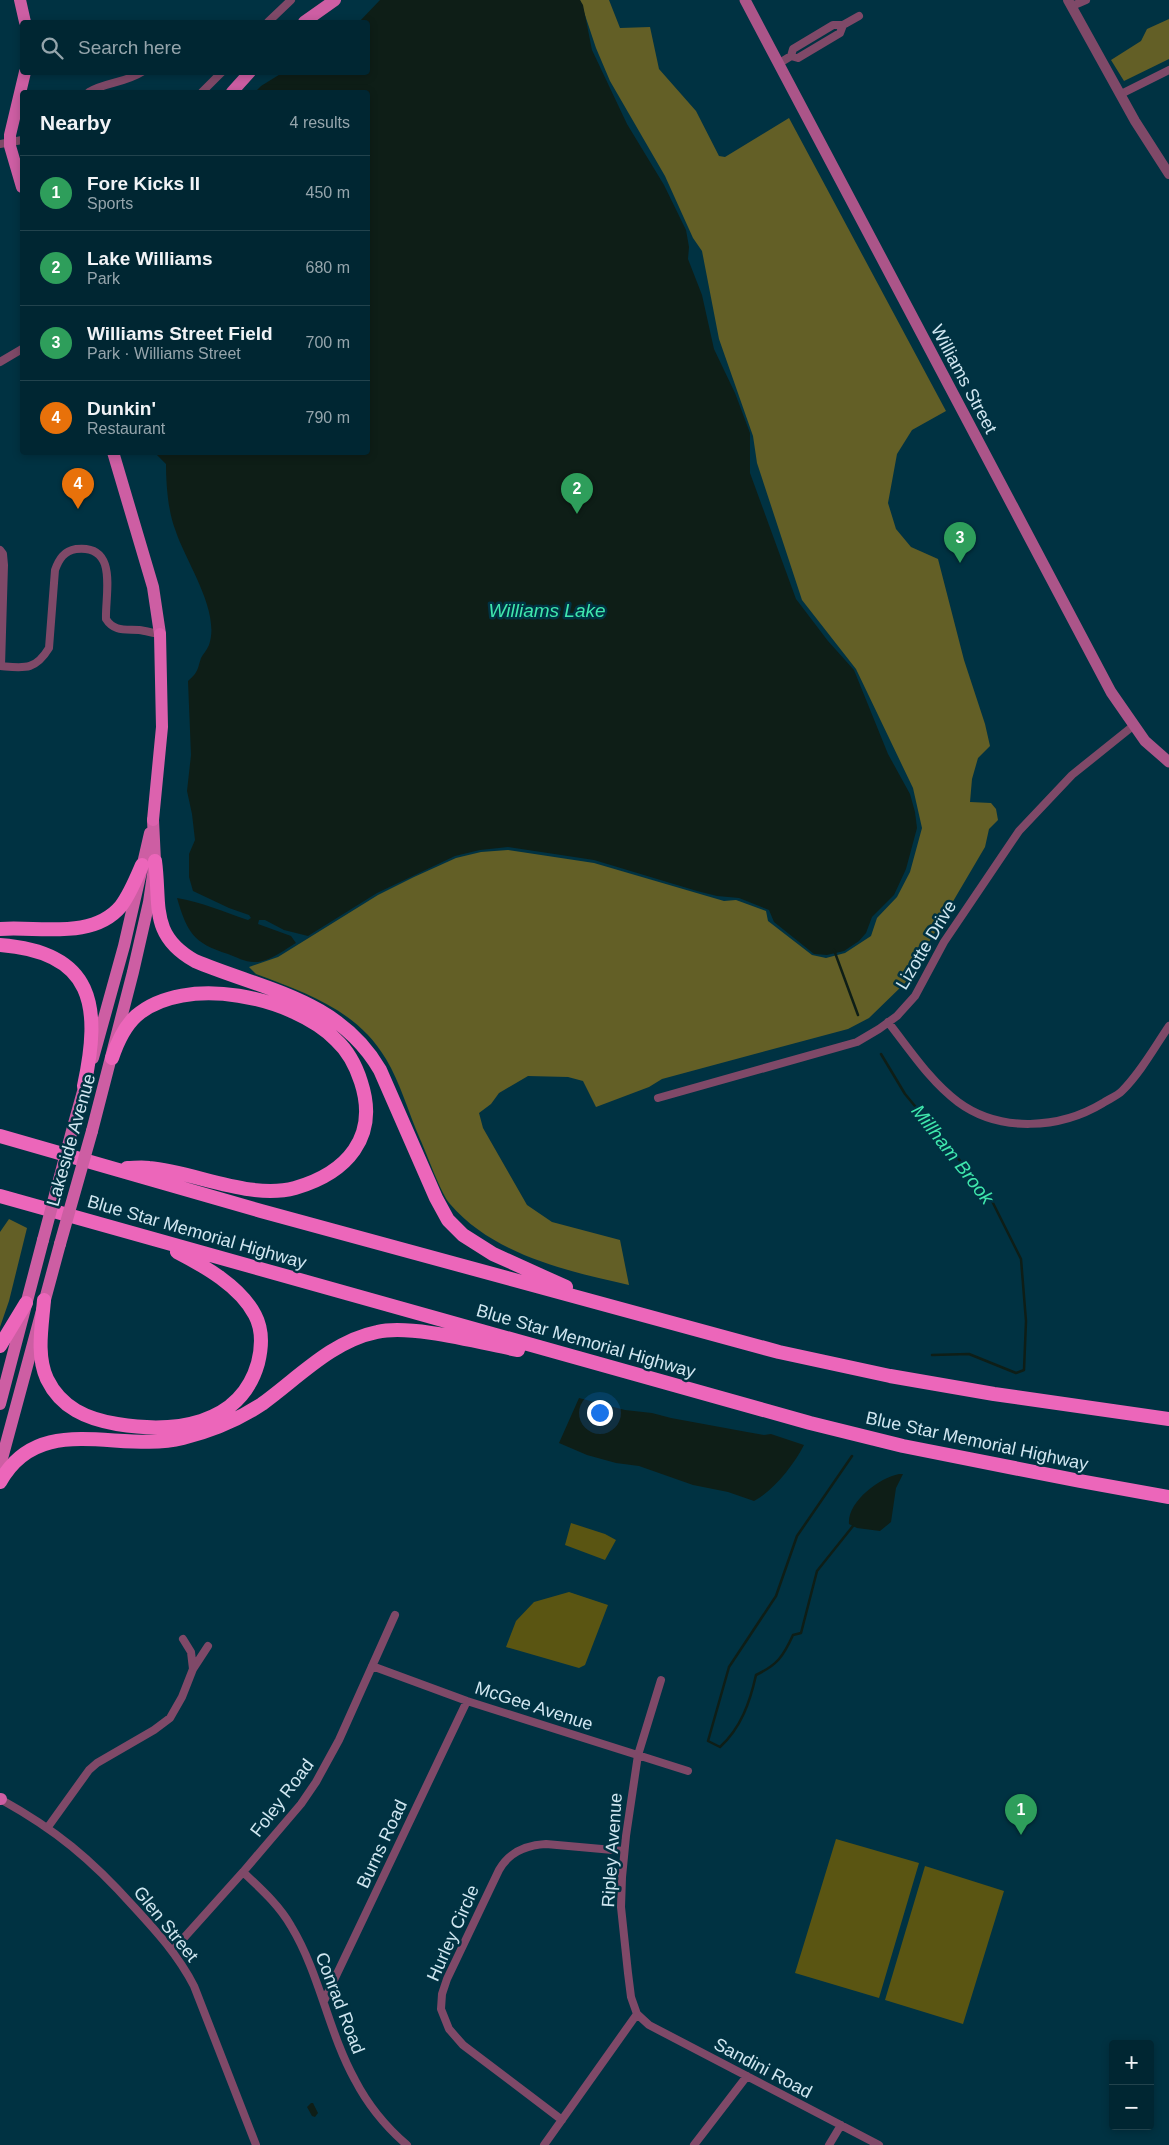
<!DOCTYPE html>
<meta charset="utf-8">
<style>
:root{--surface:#002632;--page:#0a2e3a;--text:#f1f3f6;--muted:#95a5ac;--line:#22434d;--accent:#2563eb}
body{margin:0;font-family:Arial,sans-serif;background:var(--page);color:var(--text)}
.controls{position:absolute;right:15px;bottom:15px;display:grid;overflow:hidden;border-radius:5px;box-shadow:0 2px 8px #0003}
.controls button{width:45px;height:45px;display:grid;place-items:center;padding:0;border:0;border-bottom:1px solid var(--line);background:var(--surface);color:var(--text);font:25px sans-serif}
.you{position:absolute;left:599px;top:1412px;width:18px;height:18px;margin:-12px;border:4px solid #fff;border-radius:50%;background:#1a73e8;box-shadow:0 0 0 8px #1a73e833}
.badge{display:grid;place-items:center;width:32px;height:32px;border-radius:50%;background:var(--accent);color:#fff;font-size:16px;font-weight:700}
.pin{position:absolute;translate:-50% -41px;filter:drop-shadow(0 1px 2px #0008)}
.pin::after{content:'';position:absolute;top:26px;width:18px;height:15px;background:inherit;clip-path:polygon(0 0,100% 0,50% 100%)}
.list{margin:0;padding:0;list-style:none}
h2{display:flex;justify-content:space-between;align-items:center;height:65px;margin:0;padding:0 20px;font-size:21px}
h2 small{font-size:16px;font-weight:400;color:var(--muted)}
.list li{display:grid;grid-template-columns:32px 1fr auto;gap:15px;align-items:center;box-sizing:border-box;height:75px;padding:0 20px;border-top:1px solid var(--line)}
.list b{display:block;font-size:19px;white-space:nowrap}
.list p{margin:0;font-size:16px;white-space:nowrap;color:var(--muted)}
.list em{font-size:16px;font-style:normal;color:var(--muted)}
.icon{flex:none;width:28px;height:28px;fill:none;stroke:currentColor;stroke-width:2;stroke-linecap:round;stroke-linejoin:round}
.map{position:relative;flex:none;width:1169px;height:2145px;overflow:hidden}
.search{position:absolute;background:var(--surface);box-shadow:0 2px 8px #0003;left:20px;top:20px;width:350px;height:55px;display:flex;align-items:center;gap:12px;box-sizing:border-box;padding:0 18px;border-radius:5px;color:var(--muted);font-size:19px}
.panel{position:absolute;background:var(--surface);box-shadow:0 2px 8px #0003;left:20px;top:90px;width:350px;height:365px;border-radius:5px}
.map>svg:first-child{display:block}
.green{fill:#5a5512}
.forest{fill:#635f26}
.water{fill:#0e1e17}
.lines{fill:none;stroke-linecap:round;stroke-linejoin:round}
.stream{stroke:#0e1e17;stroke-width:2.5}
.minor{stroke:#7f4968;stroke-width:8}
.tertiary{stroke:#7f4968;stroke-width:10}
.secondary{stroke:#ab5589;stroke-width:11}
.primary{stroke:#cd5ea3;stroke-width:12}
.trunk{stroke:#dc62ae;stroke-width:12}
.motorway{stroke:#ec66ba;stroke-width:14}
.primary-bridge{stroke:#cd5ea3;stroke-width:12}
.labels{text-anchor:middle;stroke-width:5;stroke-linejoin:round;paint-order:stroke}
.street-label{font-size:18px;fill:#d0e7f1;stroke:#003242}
.water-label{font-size:19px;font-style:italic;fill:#3fe7ad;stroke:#003242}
</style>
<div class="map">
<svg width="1169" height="2145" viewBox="0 0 1169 2145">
<rect width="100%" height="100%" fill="#003242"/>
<!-- green -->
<path class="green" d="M 571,1523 L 605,1534 L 616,1540 L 605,1560 L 565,1545 Z
M 569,1592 L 608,1605 L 585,1665 L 579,1668 L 506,1647 L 516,1621 L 534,1602 Z
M 836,1839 L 919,1863 L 879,1998 L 795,1973 Z
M 925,1866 L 1004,1891 L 963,2024 L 885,2000 Z"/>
<!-- forest -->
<path class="forest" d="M 580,0 L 609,0 L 620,28 L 650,27 L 659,69 L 696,111 L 719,156 L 725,157 L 789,118 L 946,411 L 912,430 L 897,454 L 888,503 L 896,529 L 911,547 L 938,559 L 964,660 L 985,724 L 990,746 L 978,758 L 972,779 L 970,802 L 991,803 L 996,809 L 998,820 L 989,829 L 985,847 L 905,983 L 869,1018 L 848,1029 L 662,1079 L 649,1087 L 596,1107 L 583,1081 L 568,1077 L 528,1076 L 499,1093 L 491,1104 L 479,1113 L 483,1128 L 527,1205 L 552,1222 L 620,1240 L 629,1285 C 567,1271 494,1255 450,1204 C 441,1194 427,1154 420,1139 C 409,1114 400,1082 386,1059 C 357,1010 306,993 256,974 L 249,967 L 278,957 L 378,895 L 414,877 L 456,858 L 481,852 L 508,850 L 594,863 L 724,901 L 736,900 L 766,911 L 768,921 L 812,955 L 826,958 L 845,953 L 871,936 L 877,918 L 897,897 L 910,872 L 922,828 L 913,788 L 856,669 L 802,600 L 757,463 L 753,436 L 719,339 L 702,251 L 693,238 L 665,176 L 610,81 L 596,48 Z
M 1169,19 L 1169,59 L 1124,81 L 1111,60 L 1141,41 L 1147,29 Z
M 9,1219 L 27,1228 L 9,1301 L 0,1327 L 0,1232 Z"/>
<!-- water -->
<path class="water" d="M 380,0 L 580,0 L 583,5 L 592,50 L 627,124 L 664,185 L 686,230 L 689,247 L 688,259 L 702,295 L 714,349 L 735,393 L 750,433 L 750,473 L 796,599 L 828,641 L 854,670 L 888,754 L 910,794 L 915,812 L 917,828 L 906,869 L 894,895 L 872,917 L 866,933 L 859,941 L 844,951 L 827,955 L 814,954 L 774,922 L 769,910 L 739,898 L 717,896 L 697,891 L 594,860 L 508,847 L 480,850 L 455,856 L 377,893 L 308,936 L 284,930 L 265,920 L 259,920 L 258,924 L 291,936 L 296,943 C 284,950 268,963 254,962 C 245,962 236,957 228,954 C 193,943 187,932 177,898 C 201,902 224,912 248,920 L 251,918 L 249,915 L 229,908 L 193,891 L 189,877 L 189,854 L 195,840 L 192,814 L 187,791 L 191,755 L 188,681 C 199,671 197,670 201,658 C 203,654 207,650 209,645 C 221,611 185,561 175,529 C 168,511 166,483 166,464 L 155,453 L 368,452 L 368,92 L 255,92 L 261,86 L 282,73 L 368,72 L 368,22 L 359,22 Z
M 579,1398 L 625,1410 L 652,1413 L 671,1418 L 747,1432 L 764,1435 L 771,1434 L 804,1445 C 793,1466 774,1490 754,1501 L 728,1492 L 693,1485 L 639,1466 L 616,1463 L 587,1455 L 559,1443 Z
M 899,1474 L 903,1474 L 896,1488 L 891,1522 L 880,1531 L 857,1528 L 849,1524 C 847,1502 879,1478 899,1474 Z
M 311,2103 L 313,2103 L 318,2113 L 315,2117 L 312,2116 L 307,2107 Z"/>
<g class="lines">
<!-- stream -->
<path class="stream" d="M 834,950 L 858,1015
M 881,1054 L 905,1094 L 990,1197 L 1021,1259 L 1026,1321 L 1024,1370 L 1016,1373 L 969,1354 L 932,1355
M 852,1456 L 797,1536 L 776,1596 L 729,1667 L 708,1741 L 720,1747 C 741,1728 750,1702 756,1675 C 777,1665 783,1657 793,1635 L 801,1633 L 817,1571 L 853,1526"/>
<!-- minor -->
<path class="minor" d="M 1072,6 L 1086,0
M 268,22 L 291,0
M 791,56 L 793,49 L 833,25 L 843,25 L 859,16
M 778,64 L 791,56 L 798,58 L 840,33 L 843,25
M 89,92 C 106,82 125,83 142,72
M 202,92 L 222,72
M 1121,94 L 1169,70
M 0,144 L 22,140
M 0,362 L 22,349
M 0,550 L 3,554 L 4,565 L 1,666
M 0,666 C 24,668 35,671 49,648 L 55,570 C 59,559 64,551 76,549 C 119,544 105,594 106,619 C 114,632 126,629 139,630 C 146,631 153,633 160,634
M 888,1022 C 910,1050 930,1081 958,1102 C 1000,1133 1060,1129 1103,1103 C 1109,1099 1117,1096 1122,1091 C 1141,1072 1154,1048 1169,1026
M 658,1098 L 857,1042 L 879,1029 L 897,1016 L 915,996 L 944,942 L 1019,831 L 1072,775 L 1133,726
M 183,1639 L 191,1652 L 193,1669
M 372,1666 L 467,1701 L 688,1771
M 0,1799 C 56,1830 91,1859 134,1907 C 157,1932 178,1955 194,1986 L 256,2145
M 48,1827 L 89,1770 L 97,1763 L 154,1730 L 170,1718 L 182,1697 L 193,1669 L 208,1646
M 243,1872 C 261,1889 279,1905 291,1926 C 320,1974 328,2031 355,2080 C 368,2105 386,2127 407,2145
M 173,1950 L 243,1872 L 301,1804 L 316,1782 L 339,1740 L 395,1615
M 324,2001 L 467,1701
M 637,2014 L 649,2025 L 879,2145
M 562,2120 L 463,2045 L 449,2029 L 441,2009 L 442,1994 L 447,1979 L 499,1870 C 509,1852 527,1845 546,1844 L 624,1851
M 544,2145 L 637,2014 L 631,1997 L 628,1973 L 621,1907 L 622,1877 L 626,1836 L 638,1755 L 661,1680
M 694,2145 L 747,2076
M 829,2145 L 841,2125"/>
<!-- tertiary -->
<path class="tertiary" d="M 1068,0 L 1135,121 L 1169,174"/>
<!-- secondary -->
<path class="secondary" d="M 745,0 L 1111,692 L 1145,741 L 1169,762"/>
<!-- primary -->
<path class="primary" d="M 20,0 L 25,22
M 304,22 L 335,0
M 232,92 L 250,72
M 22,187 L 10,146 L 10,135 L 25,72
M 113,452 L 153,587 L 160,634
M 93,1058 L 124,946 L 150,833
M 73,1127 L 87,1077
M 92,1131 L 133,972 L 149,902 L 155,861 L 153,820
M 0,1404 L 43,1240
M 0,1466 L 60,1244
M 0,1799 L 1,1799"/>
<!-- trunk -->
<path class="trunk" d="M 153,820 L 162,727 L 160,634"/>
<!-- motorway -->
<path class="motorway" d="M 155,861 C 161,905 149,935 195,961 C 264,990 339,999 380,1070 L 436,1198 L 448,1220 L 463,1235 L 493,1254 L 566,1287
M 0,929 C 39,926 93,940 121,906 C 130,894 136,879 142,865
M 0,945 C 95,952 101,1007 84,1086
M 112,1058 C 117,1043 124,1027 136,1016 C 185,973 294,997 336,1040 C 348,1051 356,1066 361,1082 C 379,1137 347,1173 295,1188 C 250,1200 195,1172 149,1168 C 142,1167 134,1168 127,1168
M 0,1136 L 261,1211 L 779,1352 L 890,1376 L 994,1394 L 1169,1419
M 0,1196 L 810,1423 L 903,1446 L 1080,1481 L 1169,1497
M 44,1300 C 42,1326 36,1355 47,1379 C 61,1408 87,1419 117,1424 C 172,1433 240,1427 258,1363 C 262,1347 263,1330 255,1315 C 240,1286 204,1266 177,1252
M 0,1346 L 26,1303
M 0,1482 C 40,1410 119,1454 183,1438 C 211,1431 238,1420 262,1404 C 298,1378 332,1341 377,1332 C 412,1324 481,1343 518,1350"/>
<!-- primary-bridge -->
<path class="primary-bridge" d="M 43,1240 L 73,1127
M 60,1244 L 92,1131"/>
</g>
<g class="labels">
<!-- street labels -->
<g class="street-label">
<text transform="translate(964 379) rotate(62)" y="6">Williams Street</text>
<text transform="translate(926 945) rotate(-59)" y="6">Lizotte Drive</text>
<text transform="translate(71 1140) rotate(-74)" y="6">Lakeside Avenue</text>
<text transform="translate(197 1232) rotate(16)" y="6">Blue Star Memorial Highway</text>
<text transform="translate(586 1341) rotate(16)" y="6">Blue Star Memorial Highway</text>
<text transform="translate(977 1441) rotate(12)" y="6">Blue Star Memorial Highway</text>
<text transform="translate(534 1706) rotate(18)" y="6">McGee Avenue</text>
<text transform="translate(282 1798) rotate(-53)" y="6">Foley Road</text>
<text transform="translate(382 1844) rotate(-65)" y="6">Burns Road</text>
<text transform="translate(612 1850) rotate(-86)" y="6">Ripley Avenue</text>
<text transform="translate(166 1924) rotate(51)" y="6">Glen Street</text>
<text transform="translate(453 1933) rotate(-66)" y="6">Hurley Circle</text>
<text transform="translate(340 2003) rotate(69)" y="6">Conrad Road</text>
<text transform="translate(763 2068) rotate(28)" y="6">Sandini Road</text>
</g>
<!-- water labels -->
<g class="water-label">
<text x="547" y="617">Williams Lake</text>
<text transform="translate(953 1154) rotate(52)" y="7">Millham Brook</text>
</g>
</g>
</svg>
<div class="controls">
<button>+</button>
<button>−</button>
</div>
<div class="you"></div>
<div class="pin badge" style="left:1021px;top:1835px;background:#2e9e5b">1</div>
<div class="pin badge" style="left:577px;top:514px;background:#2e9e5b">2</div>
<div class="pin badge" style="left:960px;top:563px;background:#2e9e5b">3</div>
<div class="pin badge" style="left:78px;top:509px;background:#e8710a">4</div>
<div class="search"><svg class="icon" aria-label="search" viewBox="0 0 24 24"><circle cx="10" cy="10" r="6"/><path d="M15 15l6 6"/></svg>Search here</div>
<section class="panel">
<h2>Nearby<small>4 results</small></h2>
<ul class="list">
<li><span class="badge" style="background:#2e9e5b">1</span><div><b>Fore Kicks II</b><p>Sports</p></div><em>450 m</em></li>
<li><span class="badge" style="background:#2e9e5b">2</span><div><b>Lake Williams</b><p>Park</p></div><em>680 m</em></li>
<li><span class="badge" style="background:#2e9e5b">3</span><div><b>Williams Street Field</b><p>Park · Williams Street</p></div><em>700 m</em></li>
<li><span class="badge" style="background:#e8710a">4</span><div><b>Dunkin'</b><p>Restaurant</p></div><em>790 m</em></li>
</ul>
</section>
</div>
